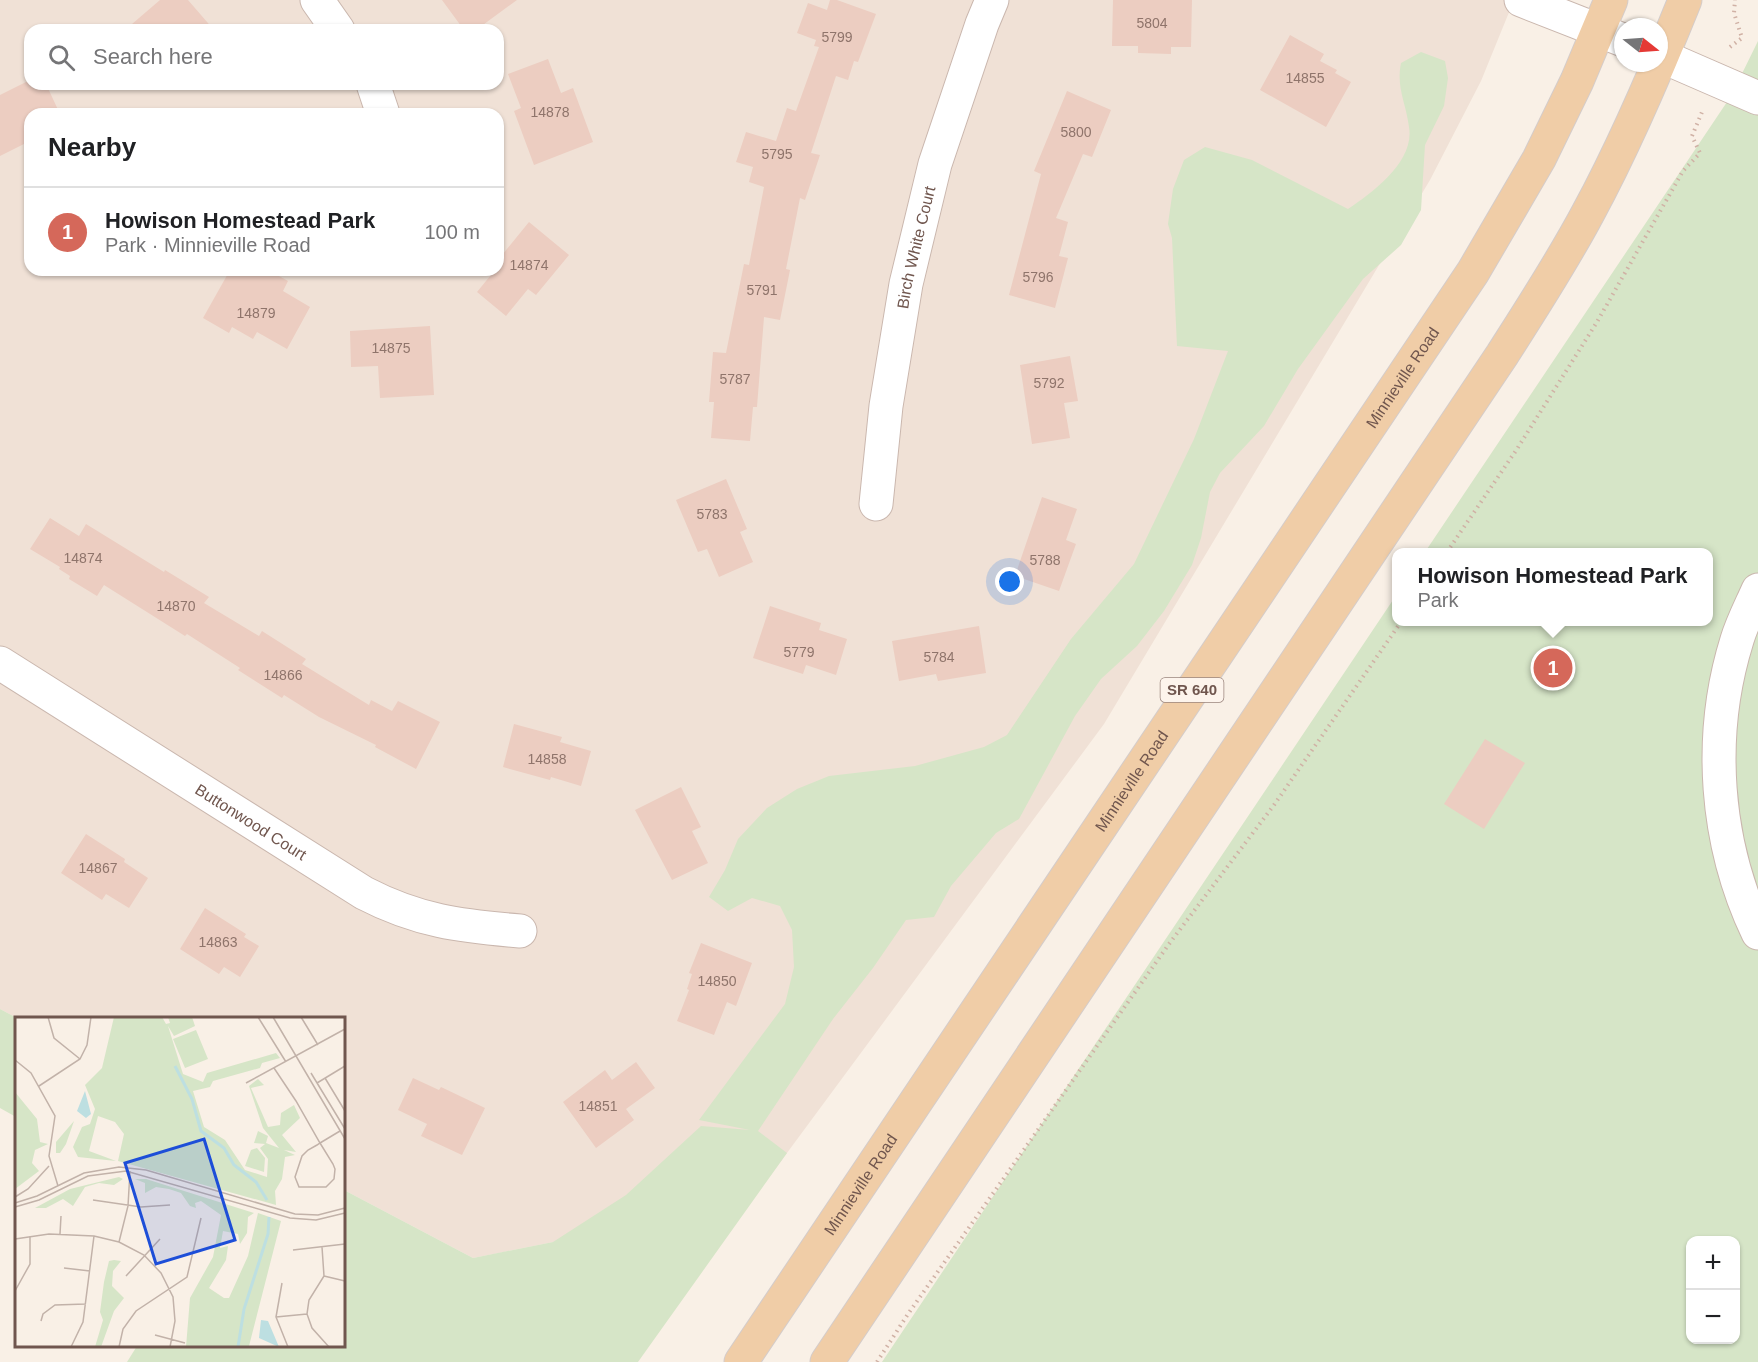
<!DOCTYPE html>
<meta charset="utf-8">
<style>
:root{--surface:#fff;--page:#f6f6f6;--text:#202124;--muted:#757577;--line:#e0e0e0;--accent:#d5685a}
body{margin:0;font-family:Arial,sans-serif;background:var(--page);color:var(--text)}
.controls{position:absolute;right:18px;bottom:18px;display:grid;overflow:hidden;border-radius:12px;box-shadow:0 2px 4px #0004}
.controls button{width:54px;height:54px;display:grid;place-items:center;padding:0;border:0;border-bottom:2px solid var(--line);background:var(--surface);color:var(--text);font:30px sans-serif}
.compass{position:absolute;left:1614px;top:18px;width:54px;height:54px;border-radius:50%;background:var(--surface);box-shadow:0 2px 4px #0004;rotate:107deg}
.you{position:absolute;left:1010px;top:582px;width:21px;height:21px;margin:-15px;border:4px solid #fff;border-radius:50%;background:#1a73e8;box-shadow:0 0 0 9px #1a73e833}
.badge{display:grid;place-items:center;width:39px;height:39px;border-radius:50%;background:var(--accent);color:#fff;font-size:20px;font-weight:700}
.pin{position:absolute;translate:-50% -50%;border:3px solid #fff;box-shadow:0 2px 6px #0006}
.popup{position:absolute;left:1392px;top:548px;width:321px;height:78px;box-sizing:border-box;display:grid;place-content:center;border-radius:12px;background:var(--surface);filter:drop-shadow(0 2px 4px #0005);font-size:20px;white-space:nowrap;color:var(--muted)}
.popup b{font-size:22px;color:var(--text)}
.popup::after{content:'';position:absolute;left:50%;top:100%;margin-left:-12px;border:12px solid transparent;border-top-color:var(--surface)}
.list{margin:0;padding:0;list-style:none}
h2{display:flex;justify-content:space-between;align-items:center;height:78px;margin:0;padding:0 24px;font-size:26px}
h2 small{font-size:20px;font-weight:400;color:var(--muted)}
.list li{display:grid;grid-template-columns:39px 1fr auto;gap:18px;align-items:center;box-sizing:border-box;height:90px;padding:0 24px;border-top:2px solid var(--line)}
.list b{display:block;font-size:22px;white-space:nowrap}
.list p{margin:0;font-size:20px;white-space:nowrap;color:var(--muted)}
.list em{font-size:20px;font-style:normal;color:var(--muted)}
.icon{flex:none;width:33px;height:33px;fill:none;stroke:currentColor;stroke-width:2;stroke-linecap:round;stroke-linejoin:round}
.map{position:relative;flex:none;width:1758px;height:1362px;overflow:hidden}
.search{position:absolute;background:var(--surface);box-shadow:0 2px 4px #0004;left:24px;top:24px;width:480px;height:66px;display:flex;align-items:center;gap:15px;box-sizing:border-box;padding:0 21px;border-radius:18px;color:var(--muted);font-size:22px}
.panel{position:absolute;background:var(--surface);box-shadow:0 2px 4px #0004;left:24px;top:108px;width:480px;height:168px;border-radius:18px}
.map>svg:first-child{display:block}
.residential{fill:#f0e1d6;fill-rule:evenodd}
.green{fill:#d6e5c7;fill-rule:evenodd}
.building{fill:#eccdc1}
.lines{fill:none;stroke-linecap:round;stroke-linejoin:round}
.minor-casing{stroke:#cab7ae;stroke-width:35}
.major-casing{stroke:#d4ccca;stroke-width:35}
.path{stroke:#d0b1a5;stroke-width:4;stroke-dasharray:1.5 4.5;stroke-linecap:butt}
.minor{stroke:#fff;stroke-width:33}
.major{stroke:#f0cda7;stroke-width:33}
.labels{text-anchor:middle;stroke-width:6;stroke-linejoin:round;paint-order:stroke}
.number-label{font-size:14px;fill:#8f746b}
.shield{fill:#fdf4ec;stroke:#9a857d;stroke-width:1.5}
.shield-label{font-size:15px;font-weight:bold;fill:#70564e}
.street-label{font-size:16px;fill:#70564e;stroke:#fdf4ec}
.inset-river{fill:none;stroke:#bddfe1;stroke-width:3}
.inset-road{fill:none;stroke:#c2b2a9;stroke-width:1.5}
.view{fill:#1d4ed8;fill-opacity:0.15;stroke:#1d4ed8;stroke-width:3}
.inset-edge{fill:none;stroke:#70564e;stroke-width:3}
</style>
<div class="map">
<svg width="1758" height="1362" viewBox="0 0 1758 1362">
<rect width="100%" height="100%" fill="#f9f0e6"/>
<!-- residential -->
<path class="residential" d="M 0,0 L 1514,0 L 1481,81 L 1430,180 L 1104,724 L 750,1203 L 473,1258 L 344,1190 L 344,1018 L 17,1018 L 0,1009 ZM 30,30 L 498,30 L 498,84 L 30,84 ZM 30,114 L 498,114 L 498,270 L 30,270 Z"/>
<!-- green -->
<path class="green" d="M 1758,41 L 1758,1362 L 882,1362 L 1397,594 L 1397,622 L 1709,622 L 1709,552 L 1425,552 L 1731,96 ZM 1690,1240 L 1736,1240 L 1736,1340 L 1690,1340 Z
M 1421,52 L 1445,61 L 1448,78 L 1444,106 L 1425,145 L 1421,210 L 1401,245 L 1363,279 L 1298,369 L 1264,426 L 1220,473 L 1210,492 L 1201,538 L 1192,565 L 1164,611 L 1137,646 L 1101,679 L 1075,716 L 1019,819 L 996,833 L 951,886 L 934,917 L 906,920 L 873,968 L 833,1019 L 758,1131 L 787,1153 L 638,1362 L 127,1362 L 137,1346 L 344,1346 L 344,1190 L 473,1258 L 553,1242 L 626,1195 L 701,1126 L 750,1130 L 699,1120 L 785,1004 L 794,967 L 792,930 L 780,906 L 752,898 L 728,911 L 709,897 L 725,870 L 738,839 L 767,808 L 797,789 L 829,776 L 915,766 L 984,747 L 1007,735 L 1071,639 L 1134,564 L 1194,439 L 1228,351 L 1177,346 L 1172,238 L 1168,224 L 1173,189 L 1184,160 L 1205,147 L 1252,160 L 1348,209 C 1373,192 1415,161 1409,127 C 1406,103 1396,88 1401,63 Z
M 0,1009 L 17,1018 L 16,1117 L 0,1108 Z"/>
<!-- building -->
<path class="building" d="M 160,0 L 188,0 L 214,30 L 125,30 Z
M 442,0 L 517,0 L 476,30 L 464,30 Z
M 830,0 L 837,0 L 876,14 L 858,62 L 854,61 L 848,80 L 836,76 L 811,153 L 820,155 L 805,200 L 800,198 L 786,269 L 790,270 L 780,320 L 764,317 L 757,407 L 753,407 L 750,441 L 711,438 L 714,402 L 709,402 L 713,352 L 726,353 L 744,264 L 749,265 L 764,187 L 749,182 L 753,167 L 736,162 L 746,132 L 776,141 L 787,108 L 796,111 L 819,47 L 814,46 L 816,40 L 797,33 L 808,3 L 827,10 Z
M 1113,0 L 1192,0 L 1191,47 L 1171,47 L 1171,54 L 1138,53 L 1138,46 L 1112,46 Z
M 1290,35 L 1324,54 L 1320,61 L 1337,70 L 1335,73 L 1351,82 L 1326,127 L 1260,90 Z
M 548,59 L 561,93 L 573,88 L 593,142 L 534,165 L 514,111 L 521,108 L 508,74 Z
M 30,80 L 30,84 L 46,84 L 60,114 L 30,114 L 30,141 L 0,156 L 0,95 Z
M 1067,91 L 1111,110 L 1092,157 L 1083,154 L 1056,218 L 1068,222 L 1059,256 L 1068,258 L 1055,308 L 1009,295 L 1041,174 L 1034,171 Z
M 529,222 L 569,255 L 536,295 L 528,289 L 506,316 L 477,292 L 495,270 L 498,270 L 498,260 Z
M 230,270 L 268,270 L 288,281 L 283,291 L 310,307 L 287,349 L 257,332 L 253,339 L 232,327 L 229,333 L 203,318 Z
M 430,326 L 434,395 L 380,398 L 378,366 L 351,367 L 350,331 Z
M 1070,356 L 1078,401 L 1064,403 L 1070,438 L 1032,444 L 1020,365 Z
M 726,479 L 747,529 L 740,532 L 753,562 L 719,577 L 707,549 L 698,552 L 676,500 Z
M 1042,497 L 1077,509 L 1066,540 L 1076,544 L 1059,591 L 1015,576 Z
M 50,518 L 79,536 L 86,524 L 164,572 L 165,570 L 209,597 L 204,603 L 259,636 L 262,631 L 306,659 L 302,664 L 369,705 L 371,700 L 392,711 L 398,701 L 440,722 L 416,769 L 375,747 L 376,745 L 319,717 L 284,695 L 282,698 L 238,670 L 240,668 L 187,634 L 185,636 L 104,585 L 97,596 L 69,579 L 70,576 L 59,569 L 60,567 L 30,549 Z
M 770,606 L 821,623 L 819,630 L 847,639 L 836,675 L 806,665 L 803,674 L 753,658 Z
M 979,626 L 986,673 L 938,681 L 936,674 L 899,681 L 892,641 Z
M 514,724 L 562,737 L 560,742 L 591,751 L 581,786 L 551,777 L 550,780 L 503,767 Z
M 1485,739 L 1525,763 L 1484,829 L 1444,804 Z
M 681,787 L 701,827 L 692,831 L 708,863 L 672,880 L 635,810 Z
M 86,834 L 125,859 L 124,862 L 148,878 L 129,908 L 106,894 L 102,900 L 61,873 Z
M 205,908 L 246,934 L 244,937 L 259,946 L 240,977 L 224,967 L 219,974 L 180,949 Z
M 701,943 L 752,963 L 736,1006 L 727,1002 L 714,1035 L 677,1021 L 689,990 L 687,989 L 692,974 L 689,973 Z
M 636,1062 L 655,1088 L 626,1109 L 634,1120 L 596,1148 L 563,1102 L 605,1070 L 612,1080 Z
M 413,1078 L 439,1090 L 441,1087 L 485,1108 L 462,1155 L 421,1136 L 427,1124 L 398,1110 Z"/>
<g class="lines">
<!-- minor casing -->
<g class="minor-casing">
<g id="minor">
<path d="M 317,0 L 338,30"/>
<path d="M 1521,0 L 1623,40"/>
<path d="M 1659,55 L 1758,98"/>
<path d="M 373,84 L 383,114"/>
<path id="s1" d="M 876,504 L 886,406 L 906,284 L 935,164 L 982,24 L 992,0"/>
<path d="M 1758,590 C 1751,606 1742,623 1737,640 C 1707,736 1715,843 1758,933"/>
<path id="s2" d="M 0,663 L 364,893 C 418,921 460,926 520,931"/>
</g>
</g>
<!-- major casing -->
<g class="major-casing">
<g id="major">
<path id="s3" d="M 741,1362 L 1473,272 L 1539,159 L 1577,81 L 1611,0"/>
<path d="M 827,1362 L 1502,355 C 1532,308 1562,262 1588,213 C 1625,145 1656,72 1685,0"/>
</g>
</g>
<!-- path -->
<path class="path" d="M 1730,47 L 1742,38 L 1734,13 L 1735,0
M 1447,552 L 1517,449 L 1597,322 L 1683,171 L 1700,153 L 1692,136 L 1702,112
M 877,1362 L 908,1314 L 1169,944 L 1274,805 L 1401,622"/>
<!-- minor -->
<use href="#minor" class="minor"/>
<!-- major -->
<use href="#major" class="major"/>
</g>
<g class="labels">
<!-- number labels -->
<g class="number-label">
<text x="1152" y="28">5804</text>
<text x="837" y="42">5799</text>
<text x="1305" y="83">14855</text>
<text x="550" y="117">14878</text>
<text x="1076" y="137">5800</text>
<text x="777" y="159">5795</text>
<text x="529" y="270">14874</text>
<text x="1038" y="282">5796</text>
<text x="762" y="295">5791</text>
<text x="256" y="318">14879</text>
<text x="391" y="353">14875</text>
<text x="735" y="384">5787</text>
<text x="1049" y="388">5792</text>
<text x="712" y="519">5783</text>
<text x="83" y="563">14874</text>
<text x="1045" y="565">5788</text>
<text x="176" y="611">14870</text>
<text x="799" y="657">5779</text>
<text x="939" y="662">5784</text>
<text x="283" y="680">14866</text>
<text x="547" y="764">14858</text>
<text x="98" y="873">14867</text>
<text x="218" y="947">14863</text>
<text x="717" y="986">14850</text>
<text x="598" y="1111">14851</text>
</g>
<!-- shield labels -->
<rect class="shield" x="1160.5" y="678" width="63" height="24" rx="4.5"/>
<g class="shield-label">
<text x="1192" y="695">SR 640</text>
</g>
<!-- street labels -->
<g class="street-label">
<text dy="6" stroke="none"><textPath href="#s1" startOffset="260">Birch White Court</textPath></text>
<text dy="6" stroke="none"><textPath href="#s3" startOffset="1186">Minnieville Road</textPath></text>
<text dy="6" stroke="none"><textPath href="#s3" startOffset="700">Minnieville Road</textPath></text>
<text dy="6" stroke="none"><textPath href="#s2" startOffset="297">Buttonwood Court</textPath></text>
<text dy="6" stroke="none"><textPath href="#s3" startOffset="214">Minnieville Road</textPath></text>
</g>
</g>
<!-- overview -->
<g transform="translate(15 1017)">
<rect width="330" height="330" fill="#f9f0e6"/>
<path d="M 99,0 L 147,0 L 151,7 L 155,6 L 153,0 L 177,0 L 180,9 L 159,19 L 153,9 L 168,57 L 188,65 L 192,56 L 261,36 L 265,41 L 247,46 L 245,51 L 198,64 L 195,70 L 178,74 L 189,110 L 210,123 L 230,153 L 252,160 L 253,142 L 245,131 L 250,127 L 239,126 L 243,114 L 253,119 L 251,126 L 264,131 L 248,111 L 234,69 L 243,62 L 249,68 L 236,71 L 253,110 L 265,108 L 266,96 L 279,88 L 285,101 L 267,118 L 281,135 L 269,133 L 280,138 L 270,140 L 267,162 L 260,174 L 261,188 L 103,144 L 109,117 L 100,105 L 83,99 L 74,134 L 101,144 L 63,140 L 58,130 L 67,110 L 75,107 L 80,92 L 70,68 L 87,51 ZM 181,13 L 193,42 L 170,51 L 158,22 ZM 0,75 L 22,102 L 25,125 L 33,127 L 20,133 L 17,146 L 24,154 L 0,172 ZM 59,104 L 51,127 L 45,136 L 41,136 L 41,125 ZM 242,131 L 250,141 L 249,155 L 230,149 L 236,133 ZM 104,160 L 108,162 L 99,168 L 84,166 L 70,170 L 58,189 L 48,182 L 31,191 L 20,191 L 55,172 ZM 120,162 L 131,162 L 239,196 L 233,200 L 232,216 L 225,227 L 223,217 L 208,214 L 205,231 L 213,229 L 211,243 L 194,271 L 209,281 L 214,281 L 233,239 L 243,196 L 266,204 L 234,329 L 249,330 L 171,330 L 175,281 L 198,240 L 206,198 L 186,184 L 180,186 L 181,191 L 175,189 L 166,176 L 154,172 L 141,170 L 130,176 L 130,166 ZM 99,243 L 106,244 L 98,254 L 97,269 L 109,281 L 99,294 L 86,330 L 80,330 L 88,303 L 85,295 L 89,265 L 94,244 Z" fill="#d6e5c7"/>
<path d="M 70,74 L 76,97 L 71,101 L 62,94 ZM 246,303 L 253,304 L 264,330 L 244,321 Z" fill="#bddfe1"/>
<path class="inset-river" d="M 160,49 L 177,82 L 186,114 L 209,131 L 219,148 L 241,165 L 252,183M 223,330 L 229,292 L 253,217 L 254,200"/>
<path class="inset-road" d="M 33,0 L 39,21 L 65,42M 243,0 L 271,45M 258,0 L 330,122M 286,0 L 303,28M 0,43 L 16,56 L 40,99 L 34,139 L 43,169M 259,51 L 281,84 L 305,126 L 318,147 L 320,152 L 319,162 L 311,170 L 284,170 L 280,160 L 287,139 L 293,133 L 302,128 L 305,126 L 325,114M 296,56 L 330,112M 310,61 L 330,94M 231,66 L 330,12M 302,66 L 330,49M 24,69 L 65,42 L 72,28 L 76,0M 0,180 L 13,172 L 34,149M 78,183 L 126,190 L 155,188M 0,186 L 22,179 L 69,156 L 104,150 L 131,153 L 280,197 L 303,198 L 330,191M 0,190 L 24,183 L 73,159 L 111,154 L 275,201 L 301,203 L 330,196M 45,217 L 46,199M 0,222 L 34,217 L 79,219 L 104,225 L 129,238 L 146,256 L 158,280 L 160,304 L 155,330M 104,225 L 113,189 L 115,154M 307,230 L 309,259 L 294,283 L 292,297 L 297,311 L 314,330M 278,233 L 330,227M 49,251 L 75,254M 111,259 L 145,222M 309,259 L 330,264M 267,266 L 261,300 L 273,330M 0,274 L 15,247 L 15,219M 261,300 L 292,297M 26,304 L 28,297 L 40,288 L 71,287M 140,318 L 170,326M 56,330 L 68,305 L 79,219M 104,330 L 108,312 L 121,294 L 172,260 L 186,201"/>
<path class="view" d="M 189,122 L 220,223 L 141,247 L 110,146 Z"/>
<rect width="330" height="330" class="inset-edge"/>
</g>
</svg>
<div class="controls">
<button>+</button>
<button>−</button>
</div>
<svg class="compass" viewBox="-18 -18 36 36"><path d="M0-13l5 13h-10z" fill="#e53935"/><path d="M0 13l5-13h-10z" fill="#757577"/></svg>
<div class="you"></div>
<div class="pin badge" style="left:1553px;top:668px">1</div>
<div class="popup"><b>Howison Homestead Park</b>Park</div>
<div class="search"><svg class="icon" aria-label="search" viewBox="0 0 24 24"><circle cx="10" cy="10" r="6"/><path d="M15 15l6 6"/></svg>Search here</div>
<section class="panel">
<h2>Nearby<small></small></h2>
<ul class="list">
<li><span class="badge">1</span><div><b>Howison Homestead Park</b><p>Park · Minnieville Road</p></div><em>100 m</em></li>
</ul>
</section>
</div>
